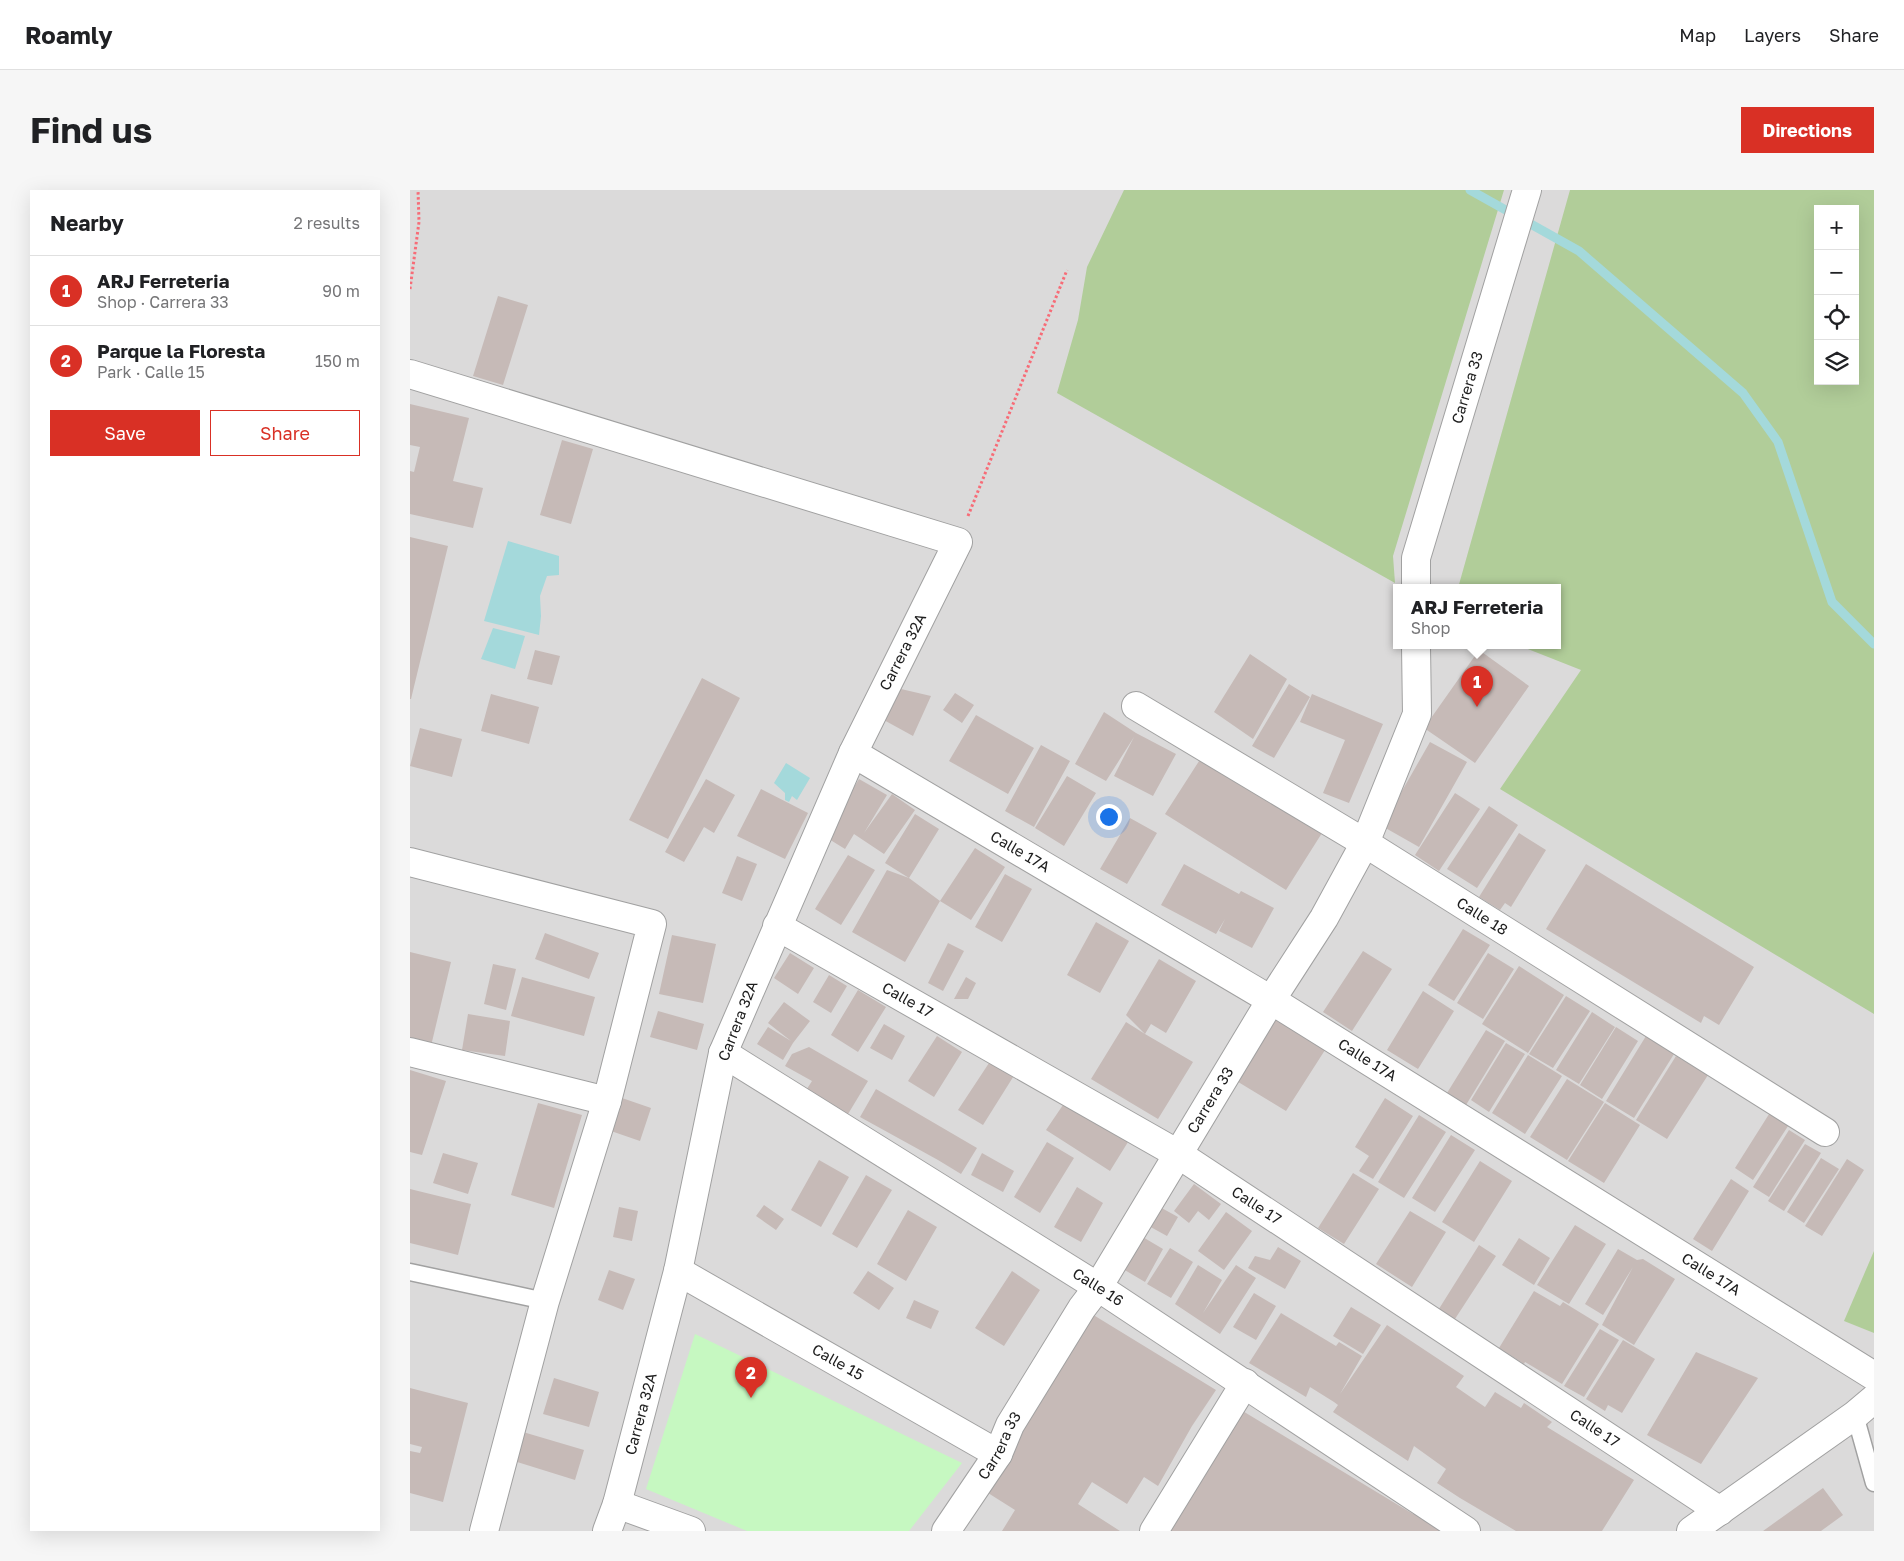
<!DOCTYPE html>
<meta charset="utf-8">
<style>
:root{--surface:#fff;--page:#f6f6f6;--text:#202124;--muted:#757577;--line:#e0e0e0;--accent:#d93025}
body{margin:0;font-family:"Golos Text",sans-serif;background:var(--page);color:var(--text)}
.controls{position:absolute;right:15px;top:15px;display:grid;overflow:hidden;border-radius:0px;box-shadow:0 5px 20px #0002}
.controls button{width:45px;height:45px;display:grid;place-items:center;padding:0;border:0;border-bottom:1px solid var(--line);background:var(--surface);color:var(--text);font:25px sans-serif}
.you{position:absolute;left:698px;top:626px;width:18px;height:18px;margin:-12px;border:4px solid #fff;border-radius:50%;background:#1a73e8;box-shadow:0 0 0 8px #1a73e833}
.badge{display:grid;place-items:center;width:32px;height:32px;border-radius:50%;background:var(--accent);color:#fff;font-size:16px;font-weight:700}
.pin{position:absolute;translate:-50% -41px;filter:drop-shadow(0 1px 2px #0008)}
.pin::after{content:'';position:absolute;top:26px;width:18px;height:15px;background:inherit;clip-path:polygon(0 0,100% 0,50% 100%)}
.popup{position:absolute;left:983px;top:394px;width:168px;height:65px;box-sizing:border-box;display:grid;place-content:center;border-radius:0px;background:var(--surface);filter:drop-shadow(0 1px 4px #0005);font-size:16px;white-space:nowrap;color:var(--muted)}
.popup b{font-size:19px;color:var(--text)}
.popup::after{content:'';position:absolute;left:50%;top:100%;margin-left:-10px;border:10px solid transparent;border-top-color:var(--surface)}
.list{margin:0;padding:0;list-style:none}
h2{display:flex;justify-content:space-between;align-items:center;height:65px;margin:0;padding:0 20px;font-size:21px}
h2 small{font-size:16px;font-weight:400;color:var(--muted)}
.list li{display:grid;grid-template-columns:32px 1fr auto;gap:15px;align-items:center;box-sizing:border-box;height:70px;padding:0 20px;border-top:1px solid var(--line)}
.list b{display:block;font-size:19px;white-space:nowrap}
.list p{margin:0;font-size:16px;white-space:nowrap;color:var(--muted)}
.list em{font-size:16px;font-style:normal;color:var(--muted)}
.actions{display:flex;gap:10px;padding:15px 20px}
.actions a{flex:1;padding:11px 0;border:1px solid var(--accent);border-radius:0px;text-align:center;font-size:18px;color:var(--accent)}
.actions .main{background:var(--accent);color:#fff}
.icon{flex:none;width:28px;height:28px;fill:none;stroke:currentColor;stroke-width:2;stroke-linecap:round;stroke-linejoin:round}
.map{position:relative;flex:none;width:1464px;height:1341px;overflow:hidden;border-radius:0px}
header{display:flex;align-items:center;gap:30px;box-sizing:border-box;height:70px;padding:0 25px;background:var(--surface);border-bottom:1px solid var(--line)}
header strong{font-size:24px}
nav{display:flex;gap:28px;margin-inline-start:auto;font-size:18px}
.intro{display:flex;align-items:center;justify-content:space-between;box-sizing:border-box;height:120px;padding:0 30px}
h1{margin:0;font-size:35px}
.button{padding:12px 22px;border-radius:0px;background:var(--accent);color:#fff;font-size:18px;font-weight:700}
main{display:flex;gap:30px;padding:0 30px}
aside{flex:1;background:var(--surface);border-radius:0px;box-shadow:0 5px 20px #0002}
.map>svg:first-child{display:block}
.residential{fill:#dbdada;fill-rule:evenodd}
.forest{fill:#b1cd99;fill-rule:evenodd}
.park{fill:#c6f8c1}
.water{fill:#a4d9db}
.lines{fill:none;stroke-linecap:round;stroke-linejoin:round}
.stream{stroke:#a4d9db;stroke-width:9}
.building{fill:#c6bab7}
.service-casing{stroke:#a1a1a1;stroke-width:19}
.minor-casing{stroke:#a1a1a1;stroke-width:30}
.path{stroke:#f76c77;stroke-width:3;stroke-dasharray:2.5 2.5;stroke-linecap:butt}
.service{stroke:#fff;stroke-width:16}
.minor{stroke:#fff;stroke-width:28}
.labels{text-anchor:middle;stroke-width:4;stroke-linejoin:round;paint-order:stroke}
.street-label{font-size:15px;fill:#1d1d1d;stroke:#fff}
</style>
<header>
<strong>Roamly</strong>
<nav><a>Map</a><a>Layers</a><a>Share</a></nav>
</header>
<div class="intro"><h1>Find us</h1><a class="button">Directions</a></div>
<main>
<aside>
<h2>Nearby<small>2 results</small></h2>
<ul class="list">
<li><span class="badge">1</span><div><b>ARJ Ferreteria</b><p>Shop · Carrera 33</p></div><em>90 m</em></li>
<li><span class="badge">2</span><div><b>Parque la Floresta</b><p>Park · Calle 15</p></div><em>150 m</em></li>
</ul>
<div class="actions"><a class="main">Save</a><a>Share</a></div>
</aside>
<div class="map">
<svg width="1464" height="1341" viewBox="0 0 1464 1341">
<rect width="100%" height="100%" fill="#eee9e3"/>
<!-- residential -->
<path class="residential" d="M 0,0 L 1464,0 L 1464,1341 L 0,1341 ZM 1408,19 L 1445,19 L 1445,191 L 1408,191 ZM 987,398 L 1147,398 L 1147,456 L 987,456 Z"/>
<!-- forest -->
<path class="forest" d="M 714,0 L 1094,0 L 983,366 L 985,393 L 647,203 L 668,130 L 677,77 Z
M 1160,0 L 1464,0 L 1464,824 L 1090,599 L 1171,480 L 1110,456 L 1147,456 L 1147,398 L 1048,398 ZM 1408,19 L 1445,19 L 1445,191 L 1408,191 Z
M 1464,1061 L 1464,1143 L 1434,1131 Z"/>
<!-- park -->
<path class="park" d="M 285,1144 L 552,1273 L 499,1341 L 337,1341 L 236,1299 Z"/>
<!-- water -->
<path class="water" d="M 98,351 L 149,366 L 149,385 L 137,386 L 130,406 L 131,426 L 129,445 L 74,431 Z
M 83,438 L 115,446 L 105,479 L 71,469 Z
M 376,573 L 400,588 L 387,610 L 382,606 L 379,612 L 375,610 L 375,603 L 364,593 Z"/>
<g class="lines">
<!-- stream -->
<path class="stream" d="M 1060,0 L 1169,61 L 1333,203 L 1368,252 L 1422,412 L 1464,454"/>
</g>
<!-- building -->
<path class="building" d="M 88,106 L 118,115 L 93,195 L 63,186 Z
M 0,214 L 59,228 L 43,291 L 73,298 L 63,338 L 0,324 L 0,281 L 4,282 L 10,257 L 0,255 Z
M 152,250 L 183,259 L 161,334 L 130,325 Z
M 0,347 L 38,356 L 1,509 L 0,509 Z
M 125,460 L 150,466 L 142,495 L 117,489 Z
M 1069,460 L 1119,496 L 1065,573 L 1014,538 Z
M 840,464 L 877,489 L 843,549 L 804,522 Z
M 292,488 L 330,508 L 258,649 L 219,630 Z
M 879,494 L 900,507 L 864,568 L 842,556 Z
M 491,499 L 521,506 L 503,546 L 472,529 Z
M 545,503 L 564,515 L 552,533 L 533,520 Z
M 81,504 L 129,517 L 119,554 L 71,541 Z
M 902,504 L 973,534 L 939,613 L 913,603 L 935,550 L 890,532 Z
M 694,522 L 726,543 L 766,564 L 743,606 L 704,586 L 724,547 L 696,591 L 665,574 Z
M 566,525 L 624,558 L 598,604 L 539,571 Z
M 10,538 L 52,549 L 42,587 L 0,576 Z
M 1020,552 L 1057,572 L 1009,657 L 972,636 Z
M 631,555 L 660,571 L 624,637 L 595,621 Z
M 791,568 L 912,643 L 876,700 L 755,624 Z
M 657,586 L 686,603 L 654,656 L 625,638 Z
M 296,589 L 325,605 L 304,643 L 294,637 L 274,672 L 255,662 Z
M 449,589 L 477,605 L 454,643 L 482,604 L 505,620 L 474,664 L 444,644 L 435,659 L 414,646 Z
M 351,599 L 398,623 L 375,669 L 327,646 Z
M 1045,603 L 1070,619 L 1029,681 L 1005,665 Z
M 1079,616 L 1108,635 L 1067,698 L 1037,679 Z
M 505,624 L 529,639 L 499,688 L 475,673 Z
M 720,628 L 747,643 L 717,694 L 690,679 Z
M 1109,643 L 1136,660 L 1101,717 L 1095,713 L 1090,720 L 1069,707 Z
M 565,658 L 595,677 L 561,730 L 530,711 Z
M 438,665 L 465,680 L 431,735 L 405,719 Z
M 327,666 L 347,674 L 332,711 L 312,703 Z
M 774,674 L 829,704 L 831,701 L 864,718 L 842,758 L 809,741 L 815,729 L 806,744 L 751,715 Z
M 1176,674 L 1344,777 L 1309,835 L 1294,826 L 1291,833 L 1136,739 Z
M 477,680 L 499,688 L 530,711 L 495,772 L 442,742 Z
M 595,684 L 622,699 L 592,752 L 565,737 Z
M 686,732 L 719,751 L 690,803 L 657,785 Z
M 1053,739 L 1080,755 L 1044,811 L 1018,795 Z
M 135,743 L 189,763 L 179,789 L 125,769 Z
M 262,745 L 306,754 L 293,813 L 249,804 Z
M 538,753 L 554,761 L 533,801 L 518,793 Z
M 953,761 L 982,779 L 942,841 L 913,822 Z
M 0,762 L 41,772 L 21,856 L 0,851 Z
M 380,763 L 404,778 L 388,804 L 364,788 Z
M 1078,763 L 1104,779 L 1073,829 L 1047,813 Z
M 749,769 L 786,791 L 756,843 L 741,834 L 735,844 L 783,872 L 748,929 L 681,889 L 716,832 L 735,844 L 716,825 Z
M 83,774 L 106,779 L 96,820 L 74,814 Z
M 1109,776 L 1154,805 L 1118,863 L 1072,834 Z
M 419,785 L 437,796 L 421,823 L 403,812 Z
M 112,787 L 185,807 L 174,846 L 101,826 Z
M 556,787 L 566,793 L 558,809 L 544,809 Z
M 448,800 L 476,817 L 448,862 L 421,845 Z
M 1013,801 L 1044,821 L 1008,879 L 977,860 Z
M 1156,806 L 1180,821 L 1143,878 L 1119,864 Z
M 374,812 L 400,831 L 383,853 L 373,870 L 347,854 L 358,837 L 381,851 L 358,833 Z
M 248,821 L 294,834 L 287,860 L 240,847 Z
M 1182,822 L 1205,837 L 1169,894 L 1146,880 Z
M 58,824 L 100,831 L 95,866 L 52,860 Z
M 859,825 L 915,860 L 876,921 L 820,887 Z
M 474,834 L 495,846 L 482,870 L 460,858 Z
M 1206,837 L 1228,851 L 1192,909 L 1170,895 Z
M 1076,840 L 1095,851 L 1056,915 L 1037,903 Z
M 527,846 L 552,862 L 524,907 L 498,891 Z
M 1236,846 L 1264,864 L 1224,928 L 1196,911 Z
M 1096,853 L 1115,864 L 1079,922 L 1061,910 Z
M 399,857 L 458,891 L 435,929 L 393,905 L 402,891 L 375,876 L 382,864 Z
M 1118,865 L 1152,886 L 1115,944 L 1082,923 Z
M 1266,866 L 1298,885 L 1257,949 L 1226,930 Z
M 581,870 L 605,884 L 573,935 L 548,920 Z
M 0,880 L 36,891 L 12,965 L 0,962 Z
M 1157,889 L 1194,912 L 1157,970 L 1120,947 Z
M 466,899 L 567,958 L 551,984 L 528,970 L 450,927 Z
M 212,908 L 241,918 L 230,951 L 201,941 Z
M 975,908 L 1003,926 L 963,989 L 949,981 L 959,966 L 945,957 Z
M 655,912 L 718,952 L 700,981 L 636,940 Z
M 128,913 L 172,925 L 144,1018 L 101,1005 Z
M 1195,913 L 1230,935 L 1194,993 L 1158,971 Z
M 1361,921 L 1380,933 L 1343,990 L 1325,978 Z
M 1009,925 L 1036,942 L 994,1008 L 968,992 Z
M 1379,940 L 1395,950 L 1359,1007 L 1343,997 Z
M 1041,945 L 1065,960 L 1025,1022 L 1002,1008 Z
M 637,952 L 664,968 L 630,1023 L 604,1007 Z
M 1395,954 L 1411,963 L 1374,1021 L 1358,1011 Z
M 33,963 L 68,973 L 58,1004 L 23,993 Z
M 572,963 L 604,981 L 593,1002 L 561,985 Z
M 1411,968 L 1429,979 L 1394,1033 L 1377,1022 Z
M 1437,969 L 1454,980 L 1412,1046 L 1395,1036 Z
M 409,970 L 439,987 L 411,1037 L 381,1020 Z
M 1070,971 L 1102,991 L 1064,1052 L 1032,1032 Z
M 943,983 L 969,999 L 934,1054 L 908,1038 Z
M 456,985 L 482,1000 L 447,1058 L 422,1044 Z
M 1321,989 L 1339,1001 L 1302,1061 L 1283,1049 Z
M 784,994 L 811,1014 L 799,1030 L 788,1021 L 779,1033 L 764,1021 Z
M 667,997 L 693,1013 L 671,1052 L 644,1037 Z
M 0,999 L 61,1014 L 48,1065 L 0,1053 Z
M 354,1015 L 374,1029 L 366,1040 L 346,1026 Z
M 748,1016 L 768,1027 L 757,1046 L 737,1035 Z
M 209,1017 L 228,1021 L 222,1051 L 203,1047 Z
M 498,1020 L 527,1037 L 496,1091 L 467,1074 Z
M 1000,1021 L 1036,1042 L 1002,1097 L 966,1074 Z
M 816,1022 L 842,1041 L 814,1080 L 788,1061 Z
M 1165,1035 L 1196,1054 L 1159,1114 L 1127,1095 Z
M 731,1046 L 753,1059 L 735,1092 L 713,1079 Z
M 1109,1048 L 1140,1068 L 1124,1095 L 1092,1075 Z
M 1069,1055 L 1086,1066 L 1043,1132 L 1027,1122 Z
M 868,1057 L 891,1071 L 875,1099 L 838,1078 L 845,1066 L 860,1070 Z
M 760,1058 L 783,1072 L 761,1108 L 737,1094 Z
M 1208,1059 L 1227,1070 L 1233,1069 L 1265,1089 L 1224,1155 L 1192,1135 L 1223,1077 L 1193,1125 L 1175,1114 Z
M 788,1075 L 812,1090 L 793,1123 L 826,1075 L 846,1088 L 810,1144 L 765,1114 Z
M 199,1080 L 225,1089 L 213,1120 L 188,1110 Z
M 458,1081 L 484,1098 L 469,1120 L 443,1103 Z
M 602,1081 L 630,1100 L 594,1156 L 565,1138 Z
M 1124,1101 L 1150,1116 L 1153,1112 L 1189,1134 L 1152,1194 L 1115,1172 L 1114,1174 L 1089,1158 Z
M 844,1103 L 866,1116 L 846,1150 L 823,1137 Z
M 504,1110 L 529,1121 L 521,1139 L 496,1128 Z
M 941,1117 L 971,1135 L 953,1164 L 923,1146 Z
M 672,1118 L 806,1200 L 782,1236 L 748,1296 L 734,1287 L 717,1314 L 682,1292 L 668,1314 L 710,1341 L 592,1341 L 605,1320 L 567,1296 Z
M 871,1123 L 926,1156 L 929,1152 L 952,1166 L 930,1204 L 977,1135 L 1054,1186 L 1046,1197 L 1075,1217 L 1085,1202 L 1111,1218 L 1114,1213 L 1142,1232 L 1137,1237 L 1224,1290 L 1192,1341 L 1106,1341 L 1050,1308 L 1027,1293 L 1036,1279 L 1004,1256 L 998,1271 L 923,1222 L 928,1215 L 924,1212 L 900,1197 L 896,1207 L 839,1173 Z
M 1190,1139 L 1209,1150 L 1174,1207 L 1154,1196 Z
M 1213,1150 L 1245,1169 L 1212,1223 L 1198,1215 L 1195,1221 L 1176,1209 Z
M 1286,1162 L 1348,1188 L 1291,1274 L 1237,1245 Z
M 144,1188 L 189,1202 L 179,1237 L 133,1224 Z
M 0,1198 L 58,1213 L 33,1312 L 0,1303 L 0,1261 L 10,1263 L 12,1257 L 0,1254 Z
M 831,1220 L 1003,1324 L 1008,1318 L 1042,1341 L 759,1341 Z
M 113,1242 L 174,1260 L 165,1290 L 104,1271 Z
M 1413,1298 L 1433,1325 L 1411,1341 L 1353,1341 Z"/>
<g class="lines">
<!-- service casing -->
<g class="service-casing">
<path id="service" d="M 0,1082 L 135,1111
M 1445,1225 L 1464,1293"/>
</g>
<!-- minor casing -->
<g class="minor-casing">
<g id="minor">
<path d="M 0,184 L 548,352 L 443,563 L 313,863 L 268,1081 L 207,1314 L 197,1341"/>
<path id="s1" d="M 1006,398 L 1006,368 L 1117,0"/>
<path id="s2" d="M 726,516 L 955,653 L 1415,942"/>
<path id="s3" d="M 443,563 L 861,810 L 1464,1186"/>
<path d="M 0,672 L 242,734 L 197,911 L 135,1111 L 74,1341"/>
<path id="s4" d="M 367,736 L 768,964 L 1310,1321"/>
<path d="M 0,862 L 197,911"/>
<path id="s5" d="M 313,863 L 688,1097 L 1056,1341"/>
<path id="s6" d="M 268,1081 L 588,1264"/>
<path d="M 207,1314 L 281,1341"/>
<path id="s7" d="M 536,1341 L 588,1264 L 600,1235 L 672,1118 L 688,1097 L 861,810 L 914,728 L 955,653 L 1007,524 L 1006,456"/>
<path d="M 744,1341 L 835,1193"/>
<path d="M 1281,1341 L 1445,1225 L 1464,1209"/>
</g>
</g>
<!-- path -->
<path class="path" d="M 0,99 L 9,32 L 8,0
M 558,326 L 657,80"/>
<!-- service -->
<use href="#service" class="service"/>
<!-- minor -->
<use href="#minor" class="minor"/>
</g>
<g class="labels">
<!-- street labels -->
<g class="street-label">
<text dy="5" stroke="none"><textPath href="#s1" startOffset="208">Carrera 33</textPath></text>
<text transform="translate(493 462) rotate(-63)" y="5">Carrera 32A</text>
<text dy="5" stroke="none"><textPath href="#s3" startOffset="194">Calle 17A</textPath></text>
<text dy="5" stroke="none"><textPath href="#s2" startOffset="405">Calle 18</textPath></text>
<text dy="5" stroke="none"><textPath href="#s4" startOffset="150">Calle 17</textPath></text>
<text transform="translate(328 831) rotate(-69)" y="5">Carrera 32A</text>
<text dy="5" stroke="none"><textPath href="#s3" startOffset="599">Calle 17A</textPath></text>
<text dy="5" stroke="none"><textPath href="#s7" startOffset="506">Carrera 33</textPath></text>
<text dy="5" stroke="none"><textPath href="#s4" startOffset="555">Calle 17</textPath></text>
<text dy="5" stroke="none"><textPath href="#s3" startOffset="1004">Calle 17A</textPath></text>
<text dy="5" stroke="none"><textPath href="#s5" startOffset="442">Calle 16</textPath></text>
<text dy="5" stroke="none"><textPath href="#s6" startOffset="184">Calle 15</textPath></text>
<text transform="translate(231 1224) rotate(-75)" y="5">Carrera 32A</text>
<text dy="5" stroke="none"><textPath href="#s4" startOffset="960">Calle 17</textPath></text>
<text dy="5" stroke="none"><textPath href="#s7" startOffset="101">Carrera 33</textPath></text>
</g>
</g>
</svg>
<div class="controls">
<button>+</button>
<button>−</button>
<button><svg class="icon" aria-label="locate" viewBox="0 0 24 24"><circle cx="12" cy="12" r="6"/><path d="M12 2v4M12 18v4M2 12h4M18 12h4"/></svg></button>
<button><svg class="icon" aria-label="layers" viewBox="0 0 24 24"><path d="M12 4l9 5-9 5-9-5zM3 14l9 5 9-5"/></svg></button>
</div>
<div class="you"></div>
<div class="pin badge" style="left:1067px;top:517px">1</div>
<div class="popup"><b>ARJ Ferreteria</b>Shop</div>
<div class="pin badge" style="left:341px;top:1208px">2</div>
</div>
</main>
